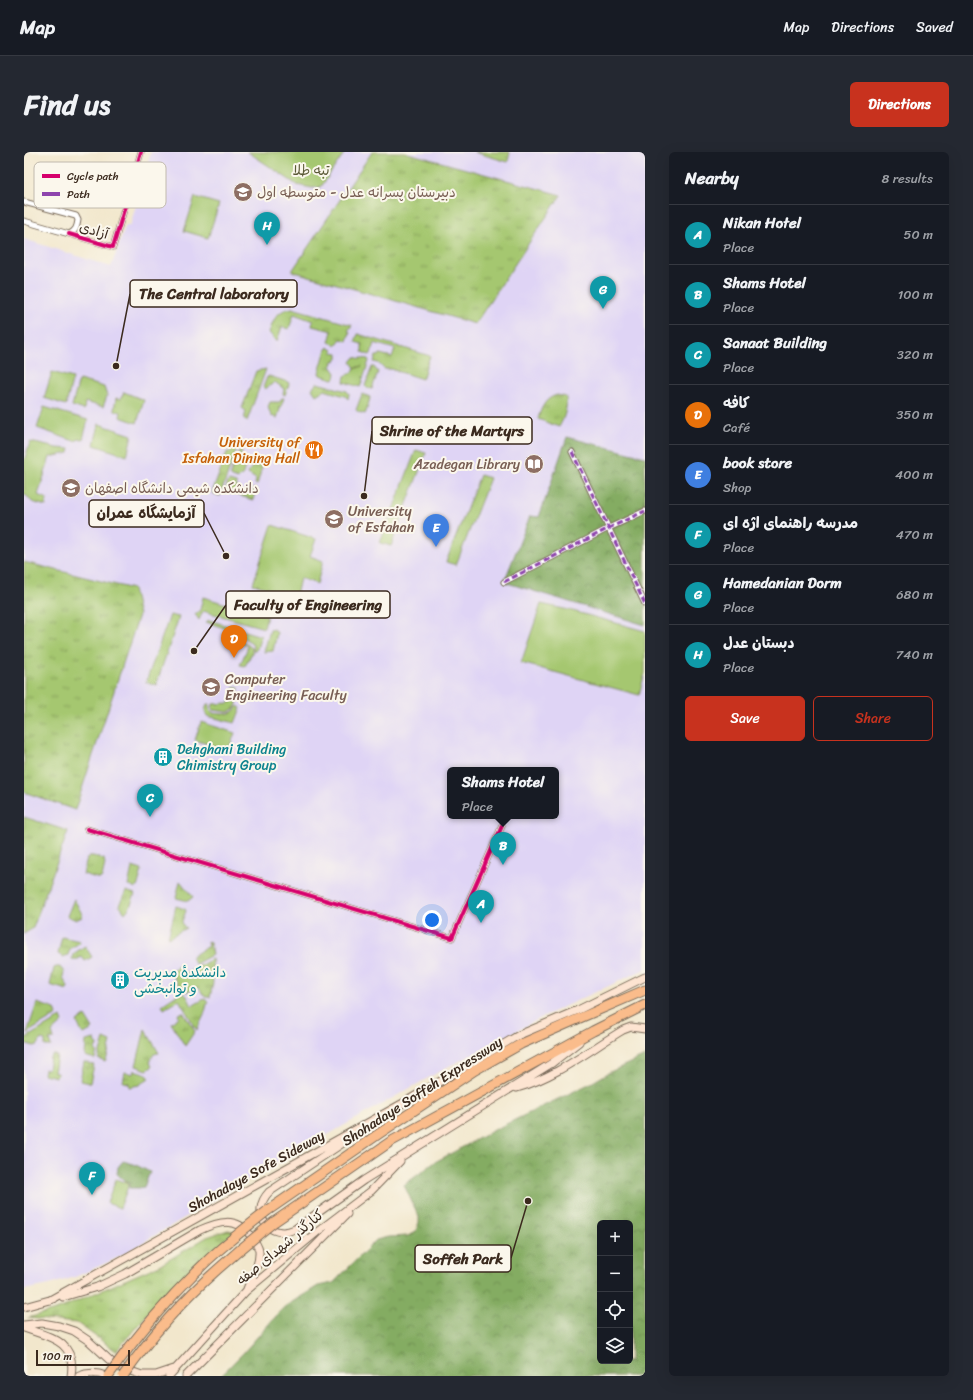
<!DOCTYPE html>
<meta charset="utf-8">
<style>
:root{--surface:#171b24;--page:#242831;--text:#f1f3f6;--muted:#9ea1a6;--line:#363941;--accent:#c8321e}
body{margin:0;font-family:Sriracha,"Playpen Sans Arabic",sans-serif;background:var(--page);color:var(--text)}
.controls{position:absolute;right:12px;bottom:12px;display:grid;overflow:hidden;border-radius:6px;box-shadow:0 4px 16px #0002}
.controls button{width:36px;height:36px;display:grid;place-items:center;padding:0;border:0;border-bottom:1px solid var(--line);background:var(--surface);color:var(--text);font:20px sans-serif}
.scale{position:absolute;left:12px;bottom:10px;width:94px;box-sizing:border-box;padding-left:4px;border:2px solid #3b2a1e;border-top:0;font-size:11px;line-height:14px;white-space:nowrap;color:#3b2a1e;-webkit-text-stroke:3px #fbf7ec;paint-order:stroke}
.you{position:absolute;left:408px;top:768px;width:14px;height:14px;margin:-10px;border:3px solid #fff;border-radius:50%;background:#1a73e8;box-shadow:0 0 0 6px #1a73e833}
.badge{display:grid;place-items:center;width:26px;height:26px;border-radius:50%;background:var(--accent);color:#fff;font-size:13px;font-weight:700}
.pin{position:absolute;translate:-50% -33px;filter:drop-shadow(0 1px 2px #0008)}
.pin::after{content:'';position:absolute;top:21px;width:14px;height:12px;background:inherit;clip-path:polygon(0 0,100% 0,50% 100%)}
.popup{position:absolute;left:423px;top:615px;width:112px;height:52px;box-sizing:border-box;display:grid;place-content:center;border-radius:6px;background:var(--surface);filter:drop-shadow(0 1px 3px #0005);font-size:13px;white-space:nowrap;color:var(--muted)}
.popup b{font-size:15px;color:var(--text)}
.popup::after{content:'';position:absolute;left:50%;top:100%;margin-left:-8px;border:8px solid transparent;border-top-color:var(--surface)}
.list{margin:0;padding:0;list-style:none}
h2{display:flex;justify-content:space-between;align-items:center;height:52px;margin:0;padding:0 16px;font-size:17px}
h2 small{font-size:13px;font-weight:400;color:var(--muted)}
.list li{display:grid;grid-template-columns:26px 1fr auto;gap:12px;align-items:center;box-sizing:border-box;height:60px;padding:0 16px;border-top:1px solid var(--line)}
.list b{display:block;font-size:15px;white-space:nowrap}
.list p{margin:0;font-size:13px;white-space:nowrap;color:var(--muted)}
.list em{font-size:13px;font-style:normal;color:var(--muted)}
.actions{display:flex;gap:8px;padding:12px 16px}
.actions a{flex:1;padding:9px 0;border:1px solid var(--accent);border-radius:6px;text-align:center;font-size:14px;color:var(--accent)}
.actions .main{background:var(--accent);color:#fff}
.icon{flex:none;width:22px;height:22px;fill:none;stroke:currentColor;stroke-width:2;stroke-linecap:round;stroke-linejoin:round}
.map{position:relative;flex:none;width:621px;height:1224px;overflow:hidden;border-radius:6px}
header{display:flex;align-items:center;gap:24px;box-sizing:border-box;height:56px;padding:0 20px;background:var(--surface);border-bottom:1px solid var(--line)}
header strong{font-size:19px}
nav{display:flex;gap:22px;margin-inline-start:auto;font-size:14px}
.intro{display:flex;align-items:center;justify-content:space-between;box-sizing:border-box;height:96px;padding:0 24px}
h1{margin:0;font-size:28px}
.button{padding:10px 18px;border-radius:6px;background:var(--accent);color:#fff;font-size:14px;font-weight:700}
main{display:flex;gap:24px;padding:0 24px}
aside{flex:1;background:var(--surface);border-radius:6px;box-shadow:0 4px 16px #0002}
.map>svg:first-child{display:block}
.built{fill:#dfd4f5;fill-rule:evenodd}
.grass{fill:url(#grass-tufts);stroke:#707847}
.forest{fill:url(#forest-crowns);stroke:#606b40;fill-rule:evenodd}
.green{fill:#a5c770;stroke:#707847}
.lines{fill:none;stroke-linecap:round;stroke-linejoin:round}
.street-casing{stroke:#7b6c5b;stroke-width:7}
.secondary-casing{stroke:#7b6c5b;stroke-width:9}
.highway-casing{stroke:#7b6c5b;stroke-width:11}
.street{stroke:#fff;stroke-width:5}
.secondary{stroke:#fde4d1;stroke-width:7}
.highway{stroke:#fabc8b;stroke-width:9}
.highway-bridge-casing{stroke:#7b6c5b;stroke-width:11;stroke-linecap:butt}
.highway-bridge{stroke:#fabc8b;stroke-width:9}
.quiet{stroke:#8e44ad;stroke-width:3;stroke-dasharray:6 3;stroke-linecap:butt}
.cycleway-casing{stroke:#fbf7ec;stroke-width:6}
.cycleway{stroke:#d6006c;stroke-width:4}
.labels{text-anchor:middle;stroke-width:4;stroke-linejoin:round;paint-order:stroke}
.park-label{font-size:14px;fill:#5b5937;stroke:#fbf7ec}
.education-label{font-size:14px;fill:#785e54;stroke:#fbf7ec;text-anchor:start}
.street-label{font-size:14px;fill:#3b2a1e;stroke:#fbf7ec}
.food-label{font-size:14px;fill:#c56008;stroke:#fbf7ec;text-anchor:end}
.culture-label{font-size:14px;fill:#0d838f;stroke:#fbf7ec;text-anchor:start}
.key{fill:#fbf7ec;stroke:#c1baae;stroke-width:1}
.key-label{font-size:11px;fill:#3b2a1e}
.leader{fill:none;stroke:#3b2a1e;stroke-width:1.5}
.callout-dot{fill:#3b2a1e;stroke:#fbf7ec;stroke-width:1.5}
.callout{fill:#fbf7ec;stroke:#3b2a1e;stroke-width:1.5}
.callout-label{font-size:15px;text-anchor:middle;font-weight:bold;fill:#3b2a1e}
</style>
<header>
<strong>Map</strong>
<nav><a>Map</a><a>Directions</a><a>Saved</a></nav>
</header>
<div class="intro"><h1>Find us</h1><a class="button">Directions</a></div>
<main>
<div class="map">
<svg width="621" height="1224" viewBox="0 0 621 1224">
<defs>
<pattern id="grass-tufts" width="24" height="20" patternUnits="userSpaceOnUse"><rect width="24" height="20" fill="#a5c770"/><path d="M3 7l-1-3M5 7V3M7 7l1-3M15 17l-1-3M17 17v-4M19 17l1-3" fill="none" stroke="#88a25b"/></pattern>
<pattern id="forest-crowns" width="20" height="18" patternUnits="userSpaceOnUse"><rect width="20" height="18" fill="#84ac62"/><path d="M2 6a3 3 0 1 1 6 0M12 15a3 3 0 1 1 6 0" fill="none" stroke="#6d8c50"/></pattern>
</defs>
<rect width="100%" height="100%" fill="#fbf7ec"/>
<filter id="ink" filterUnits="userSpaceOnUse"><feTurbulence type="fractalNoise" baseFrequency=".025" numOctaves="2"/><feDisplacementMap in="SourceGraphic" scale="8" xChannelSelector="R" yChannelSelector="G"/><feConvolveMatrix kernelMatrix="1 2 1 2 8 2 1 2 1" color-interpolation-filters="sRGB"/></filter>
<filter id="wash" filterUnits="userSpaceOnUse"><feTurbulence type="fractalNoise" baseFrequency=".012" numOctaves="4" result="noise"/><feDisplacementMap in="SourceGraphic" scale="16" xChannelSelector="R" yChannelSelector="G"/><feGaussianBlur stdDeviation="0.9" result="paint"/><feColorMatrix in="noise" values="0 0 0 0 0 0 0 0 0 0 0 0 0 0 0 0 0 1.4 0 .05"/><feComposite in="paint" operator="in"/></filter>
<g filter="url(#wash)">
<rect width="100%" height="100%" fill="#f2e7cc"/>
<!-- built -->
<path class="built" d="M 127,0 L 621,0 L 621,817 L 522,863 L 460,897 L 425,914 L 229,1025 L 91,1107 L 51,1125 L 25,1133 L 0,1138 L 0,87 L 87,115 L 102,73 L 106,74 ZM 426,618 L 532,618 L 532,664 L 426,664 Z"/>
<!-- grass -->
<path class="grass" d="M 348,0 L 380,0 L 537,43 L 451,172 L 268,119 Z
M 450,0 L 486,0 L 484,10 Z
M 268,156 L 328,173 L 324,179 L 326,180 L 323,189 L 317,187 L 312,193 L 305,190 L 308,179 L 288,174 L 289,169 L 270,162 L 265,177 L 258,175 L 253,189 C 249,187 248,183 245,181 C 249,168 253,158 268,156 Z
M 334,182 L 406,204 L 398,227 L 367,217 L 360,217 L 354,211 L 350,210 L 352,204 L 355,204 L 356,202 L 368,205 L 371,197 L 350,191 L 347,202 L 345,203 L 338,200 L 338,192 L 331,190 Z
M 304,195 L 309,198 L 308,200 L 314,201 L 314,207 L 308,210 L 309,212 L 307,214 L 312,221 L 311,226 L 309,227 L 296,223 L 295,221 L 302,197 Z
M 331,205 L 337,207 L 337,206 L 344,207 L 345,209 L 337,233 L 336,235 L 320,230 L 321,224 L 329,220 L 330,217 L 338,214 L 331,216 L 327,210 Z
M 348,215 L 350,215 L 354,220 L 348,237 L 343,236 L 341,234 Z
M 242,217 L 241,220 L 223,269 L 220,267 L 222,259 L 218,256 L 232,219 Z
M 245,224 L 264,230 L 265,232 L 261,243 L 259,242 L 260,237 L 251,230 L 241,237 L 239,235 L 243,225 Z
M 293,231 L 323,239 L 325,242 L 324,247 L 321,244 L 300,238 L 292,243 L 288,237 Z
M 338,242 L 345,244 L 346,246 L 342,260 L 341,262 L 334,260 L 332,258 Z
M 533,243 L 542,245 C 544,254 540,267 535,275 L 514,267 C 517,256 521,246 533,243 Z
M 258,246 L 260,246 L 253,266 L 247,264 L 244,255 L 246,250 L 256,250 Z
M 211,293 L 214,293 L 196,344 L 188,341 L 203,300 L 207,300 Z
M 216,296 L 218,299 L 215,310 L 221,314 L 219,322 L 214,327 L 208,325 L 206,323 Z
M 234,310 L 239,312 L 233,333 L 231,332 L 232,327 L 224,322 L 226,317 Z
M 205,329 L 212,331 L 215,340 L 228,340 L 230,336 L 232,337 L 229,348 L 201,339 L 204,330 Z
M 0,410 L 109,437 L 115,463 L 51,658 L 0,640 Z
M 0,665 L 44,679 L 9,776 L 0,782 Z
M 65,704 L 69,704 L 80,707 L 81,712 L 78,725 L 76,727 L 59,722 L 63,706 Z
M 108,715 L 118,718 L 113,736 L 104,734 Z
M 156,729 L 169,745 L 164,749 L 152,746 Z
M 102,739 L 111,742 L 106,755 L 101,761 L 95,753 Z
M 50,747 L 58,762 L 58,765 L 52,768 L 43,764 Z
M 152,754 L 161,757 L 162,759 L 158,769 L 159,773 L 162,776 L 144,786 Z
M 38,785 L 56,789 L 55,791 L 46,797 L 44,803 L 39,805 L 34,802 Z
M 184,789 L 186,790 L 188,803 L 171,812 L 167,805 L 184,794 L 183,790 Z
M 61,794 L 68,805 L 61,809 L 58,805 L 52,808 L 48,807 L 49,802 Z
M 188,807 L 189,831 L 186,845 L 181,845 L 174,835 L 164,840 L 157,838 L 146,819 L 156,813 L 161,822 Z
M 32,815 L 36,815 L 40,820 L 39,825 L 44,835 L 43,838 L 26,833 L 30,816 Z
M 157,840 L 163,844 L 168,854 L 180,847 L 184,849 L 180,863 L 173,878 L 155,848 L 140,857 L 138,853 Z
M 13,851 L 31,857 L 33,863 L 3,881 Z
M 159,860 L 171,879 L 161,894 L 147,871 L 155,865 L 154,862 Z
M 61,864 L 69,877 L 60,882 L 58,881 L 53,870 Z
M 37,865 L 39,870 L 28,880 L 30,887 L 25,888 L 27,894 L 21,894 L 21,888 L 17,887 L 14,893 L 10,894 L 0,891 L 0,887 Z
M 121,877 L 135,901 C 129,901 127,905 126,910 L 128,915 L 123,918 L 112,914 Z
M 71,887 L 73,894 L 72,894 L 71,899 L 73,899 L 71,907 L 61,904 L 62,889 Z
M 80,887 L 87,890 L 82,909 L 81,910 L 74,907 Z
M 29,902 L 33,904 L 30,920 L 34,922 L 32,925 L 20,922 L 21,917 L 24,917 L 26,905 Z
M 60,910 L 61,910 L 70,913 L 66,931 L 57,929 L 56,928 Z
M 110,918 L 123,922 L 125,926 L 115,933 L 105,935 L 105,931 L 99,930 L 101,920 L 109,922 Z
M 204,1078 L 211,1080 L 138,1145 L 92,1199 L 53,1171 L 4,1166 L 35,1157 L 138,1112 L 183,1085 Z"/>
<!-- forest -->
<path class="forest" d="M 543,285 L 621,305 L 621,473 L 480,430 L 506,364 L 515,365 Z
M 621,904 L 621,1224 L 196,1224 L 220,1200 L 260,1155 L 294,1134 L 309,1131 L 352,1088 L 364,1085 L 384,1084 L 392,1079 L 395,1070 L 395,1065 L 380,1033 L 411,1010 L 474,976 L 567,931 L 586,920 ZM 576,1071 L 606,1071 L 606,1209 L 576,1209 Z
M 99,1009 L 110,1012 L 126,1020 L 120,1035 L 115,1036 L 105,1036 L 106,1031 L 101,1029 L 93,1022 L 94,1015 Z"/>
<!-- green -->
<path class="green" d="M 224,0 L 321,0 L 297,35 L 288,36 L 273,33 Z
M 171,45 L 195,52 L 184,86 L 160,79 Z
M 28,220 L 49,226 L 42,253 L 20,246 Z
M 55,228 L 80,235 L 83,244 L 79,255 L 61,250 L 60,258 L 48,254 Z
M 100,240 L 120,248 L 113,271 L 96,265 L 97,260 L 90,258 L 92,246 L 97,247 Z
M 20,255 L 64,268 L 59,287 L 56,287 L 50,289 L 13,276 Z
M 75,272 L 108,283 L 103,304 L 70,293 Z
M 6,290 L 33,296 L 46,297 L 45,301 L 26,305 L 14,343 L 23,347 L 22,354 L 8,350 L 3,344 L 0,343 L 0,309 Z
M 392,298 L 402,301 L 367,394 L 356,391 Z
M 456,323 L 466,326 L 432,413 L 422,410 Z
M 248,373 L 292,387 L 286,404 L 299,409 L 293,432 L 276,426 L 272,444 L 229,432 Z
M 179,445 L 243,464 L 240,476 L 179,459 L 175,468 L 171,462 L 176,458 Z
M 517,452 L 545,458 L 621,479 L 621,521 L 615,543 L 497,511 Z
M 146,463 L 155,465 L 132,533 L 122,530 Z
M 185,468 L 237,484 L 233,497 L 230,500 L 228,491 L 209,479 L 182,470 Z
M 250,477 L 253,481 L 249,499 L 240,500 L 246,478 Z
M 208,481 L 228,496 L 228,501 L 221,514 L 216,513 L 223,497 L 223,494 L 206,484 Z
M 210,535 L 215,536 L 213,552 L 211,556 L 204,560 L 188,558 L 189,552 L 204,551 L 207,550 Z
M 183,552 L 186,552 L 185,557 L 189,561 C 199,562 208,564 214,554 L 217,556 L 211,571 L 183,564 L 181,559 Z
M 177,570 L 211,581 L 204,599 L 171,588 Z
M 92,1027 L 105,1032 L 96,1056 L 83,1051 Z"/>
</g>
<g filter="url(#ink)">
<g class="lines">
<!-- street casing -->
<g class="street-casing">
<path id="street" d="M 0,50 L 52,64 L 54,68 C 53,75 52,79 45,82 L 0,69
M 45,82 L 89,95 L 117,0
M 548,300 L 621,452
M 480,430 L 585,376 L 621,359
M 63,677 L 428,786 L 478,674"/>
</g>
<!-- secondary casing -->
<g class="secondary-casing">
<path id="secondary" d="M 493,936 C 532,925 564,899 599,878 L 607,875 L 621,877
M 331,983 L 245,1040 C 225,1061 245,1089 271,1077 L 340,1028 L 528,911 L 555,890
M 39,1145 L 73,1135 L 101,1122 L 176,1078 C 194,1070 212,1064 226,1083 C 230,1088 234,1093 235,1099 C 236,1112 228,1125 223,1137
M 26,1148 L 381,950 L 495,883 L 554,858 L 621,825
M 0,1155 L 29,1147
M 0,1173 L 18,1171 L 35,1174 L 50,1179 L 65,1189 L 92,1214 L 118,1223 L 132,1223 L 150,1217
M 0,1176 C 26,1185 53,1189 47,1224
M 55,1224 C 64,1220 72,1220 82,1224
M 145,1224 L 222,1139 L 293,1080 L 347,1039 L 376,1009
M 162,1224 L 323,1062"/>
</g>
<!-- highway casing -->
<g class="highway-casing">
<path id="highway" d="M 243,1059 L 356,981 L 451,918 L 497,892 L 556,866 L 621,838
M 250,1070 L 366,990 L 569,879 L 621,853"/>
</g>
<!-- street -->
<use href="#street" class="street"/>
<!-- secondary -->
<use href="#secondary" class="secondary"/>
<!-- highway -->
<use href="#highway" class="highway"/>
<!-- highway-bridge casing -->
<g class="highway-bridge-casing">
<path id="highway-bridge" d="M 84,1224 C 113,1183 147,1143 184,1108 C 202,1091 223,1075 243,1059
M 99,1224 C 125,1187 160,1147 194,1117 C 212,1101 231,1085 250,1070"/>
</g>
<!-- highway-bridge -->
<use href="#highway-bridge" class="highway-bridge"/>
<!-- quiet -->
<path class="quiet" d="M 548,300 L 621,452
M 480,430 L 585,376 L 621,359"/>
<!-- cycleway casing -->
<g class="cycleway-casing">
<path id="cycleway" d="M 45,82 L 89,95 L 117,0
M 63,677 L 428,786 L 478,674"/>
</g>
<!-- cycleway -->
<use href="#cycleway" class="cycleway"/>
</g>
</g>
<!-- icons -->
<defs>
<g id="school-disc" transform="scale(1)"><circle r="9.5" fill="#8d6e63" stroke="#fbf7ec"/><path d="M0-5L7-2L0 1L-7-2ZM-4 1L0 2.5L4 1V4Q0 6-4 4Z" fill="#fff"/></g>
<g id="restaurant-disc" transform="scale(1)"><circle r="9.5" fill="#e8710a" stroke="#fbf7ec"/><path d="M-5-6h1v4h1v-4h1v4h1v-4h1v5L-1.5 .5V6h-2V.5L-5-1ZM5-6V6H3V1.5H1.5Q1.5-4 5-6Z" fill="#fff"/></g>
<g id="library-disc" transform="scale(1)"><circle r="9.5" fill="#8d6e63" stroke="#fbf7ec"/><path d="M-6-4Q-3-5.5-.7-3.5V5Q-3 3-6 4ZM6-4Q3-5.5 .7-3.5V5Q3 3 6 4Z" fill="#fff"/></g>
<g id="university-disc" transform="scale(1)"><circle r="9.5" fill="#8d6e63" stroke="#fbf7ec"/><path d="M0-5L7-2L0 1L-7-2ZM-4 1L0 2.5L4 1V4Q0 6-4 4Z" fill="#fff"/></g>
<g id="building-disc" transform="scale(1)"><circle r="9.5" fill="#0f9aa8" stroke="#fbf7ec"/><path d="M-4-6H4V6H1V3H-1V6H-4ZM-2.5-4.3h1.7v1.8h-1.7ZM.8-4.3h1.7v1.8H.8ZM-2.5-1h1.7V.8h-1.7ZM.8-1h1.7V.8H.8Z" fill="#fff"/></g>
</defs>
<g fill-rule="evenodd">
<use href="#school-disc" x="219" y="40"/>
<use href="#restaurant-disc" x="290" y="298"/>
<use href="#library-disc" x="510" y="312"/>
<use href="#university-disc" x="47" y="336"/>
<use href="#university-disc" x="310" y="367"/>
<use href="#university-disc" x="187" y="535"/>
<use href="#building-disc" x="139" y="605"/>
<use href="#building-disc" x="96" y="828"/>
</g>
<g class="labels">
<!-- park labels -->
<g class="park-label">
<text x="287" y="23">تبه طلا</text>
</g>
<!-- education labels -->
<g class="education-label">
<text x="233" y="45">دبیرستان پسرانه عدل - متوسطه اول</text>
<text x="496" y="317" text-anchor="end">Azadegan Library</text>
<text x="61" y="341">دانشکده شیمی دانشگاه اصفهان</text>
<text x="324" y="364">University<tspan x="324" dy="16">of Esfahan</tspan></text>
<text x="201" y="532">Computer<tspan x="201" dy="16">Engineering Faculty</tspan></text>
</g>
<!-- street labels -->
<g class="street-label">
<text transform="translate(70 78) rotate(16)" y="5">آزادی</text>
<text transform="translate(398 939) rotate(-33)" y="5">Shohadaye Soffeh Expressway</text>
<text transform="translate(232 1019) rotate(-29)" y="5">Shohadaye Sofe Sideway</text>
<text transform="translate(256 1095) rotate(-40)" y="5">کنارگذر شهدای صفه</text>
</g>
<!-- food labels -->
<g class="food-label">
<text x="276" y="295">University of<tspan x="276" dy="16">Isfahan Dining Hall</tspan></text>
</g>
<!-- culture labels -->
<g class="culture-label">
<text x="153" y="602">Dehghani Building<tspan x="153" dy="16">Chimistry Group</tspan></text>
<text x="110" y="825">دانشکدهٔ مدیریت<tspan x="110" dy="16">و توانبخشی</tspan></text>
</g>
</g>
<!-- legend -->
<rect x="10" y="10" width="132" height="46" rx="6" class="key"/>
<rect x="18" y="22" width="18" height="4" fill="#d6006c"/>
<rect x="18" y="40" width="18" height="4" fill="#8e44ad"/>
<g class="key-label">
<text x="43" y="28">Cycle path</text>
<text x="43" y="46">Path</text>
</g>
<!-- callouts -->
<path class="leader" d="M92 214L106 142M340 344L348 279M202 404L180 361M170 499L202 453M504 1049L487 1106"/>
<g class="callout-dot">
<circle cx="92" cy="214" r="4"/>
<circle cx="340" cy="344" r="4"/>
<circle cx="202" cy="404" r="4"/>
<circle cx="170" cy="499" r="4"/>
<circle cx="504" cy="1049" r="4"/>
</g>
<g class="callout">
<rect x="106" y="128" width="167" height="27" rx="4"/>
<rect x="348" y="265" width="160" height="27" rx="4"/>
<rect x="65" y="348" width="115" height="27" rx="4"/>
<rect x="202" y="439" width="164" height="27" rx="4"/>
<rect x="391" y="1093" width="96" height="27" rx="4"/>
</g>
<g class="callout-label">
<text x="190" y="147">The Central laboratory</text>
<text x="428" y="284">Shrine of the Martyrs</text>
<text x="122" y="366">آزمایشگاه عمران</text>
<text x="284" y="458">Faculty of Engineering</text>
<text x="439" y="1112">Soffeh Park</text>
</g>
</svg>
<div class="controls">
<button>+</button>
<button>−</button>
<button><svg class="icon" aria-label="locate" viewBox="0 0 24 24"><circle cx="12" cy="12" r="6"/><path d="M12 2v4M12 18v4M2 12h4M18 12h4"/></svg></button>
<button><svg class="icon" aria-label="layers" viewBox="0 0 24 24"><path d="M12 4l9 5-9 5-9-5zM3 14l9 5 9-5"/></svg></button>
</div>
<div class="scale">100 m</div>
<div class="you"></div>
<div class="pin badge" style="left:457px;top:771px;background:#0f9aa8">A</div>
<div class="pin badge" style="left:479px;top:713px;background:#0f9aa8">B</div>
<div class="popup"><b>Shams Hotel</b>Place</div>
<div class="pin badge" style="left:126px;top:665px;background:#0f9aa8">C</div>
<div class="pin badge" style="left:210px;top:506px;background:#e8710a">D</div>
<div class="pin badge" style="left:412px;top:395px;background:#3f7fe0">E</div>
<div class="pin badge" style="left:68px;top:1043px;background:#0f9aa8">F</div>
<div class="pin badge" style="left:579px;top:157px;background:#0f9aa8">G</div>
<div class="pin badge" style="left:243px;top:93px;background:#0f9aa8">H</div>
</div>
<aside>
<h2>Nearby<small>8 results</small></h2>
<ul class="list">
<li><span class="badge" style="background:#0f9aa8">A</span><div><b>Nikan Hotel</b><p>Place</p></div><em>50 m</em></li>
<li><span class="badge" style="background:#0f9aa8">B</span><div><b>Shams Hotel</b><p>Place</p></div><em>100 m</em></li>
<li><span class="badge" style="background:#0f9aa8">C</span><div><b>Sanaat Building</b><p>Place</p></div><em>320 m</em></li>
<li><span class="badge" style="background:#e8710a">D</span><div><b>کافه</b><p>Café</p></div><em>350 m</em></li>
<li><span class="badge" style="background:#3f7fe0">E</span><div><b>book store</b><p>Shop</p></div><em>400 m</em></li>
<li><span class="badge" style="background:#0f9aa8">F</span><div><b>مدرسه راهنمای اژه ای</b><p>Place</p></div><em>470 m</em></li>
<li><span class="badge" style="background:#0f9aa8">G</span><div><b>Hamedanian Dorm</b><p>Place</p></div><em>680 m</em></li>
<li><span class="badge" style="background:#0f9aa8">H</span><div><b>دبستان عدل</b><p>Place</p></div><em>740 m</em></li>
</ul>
<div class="actions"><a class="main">Save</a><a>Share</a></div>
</aside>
</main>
